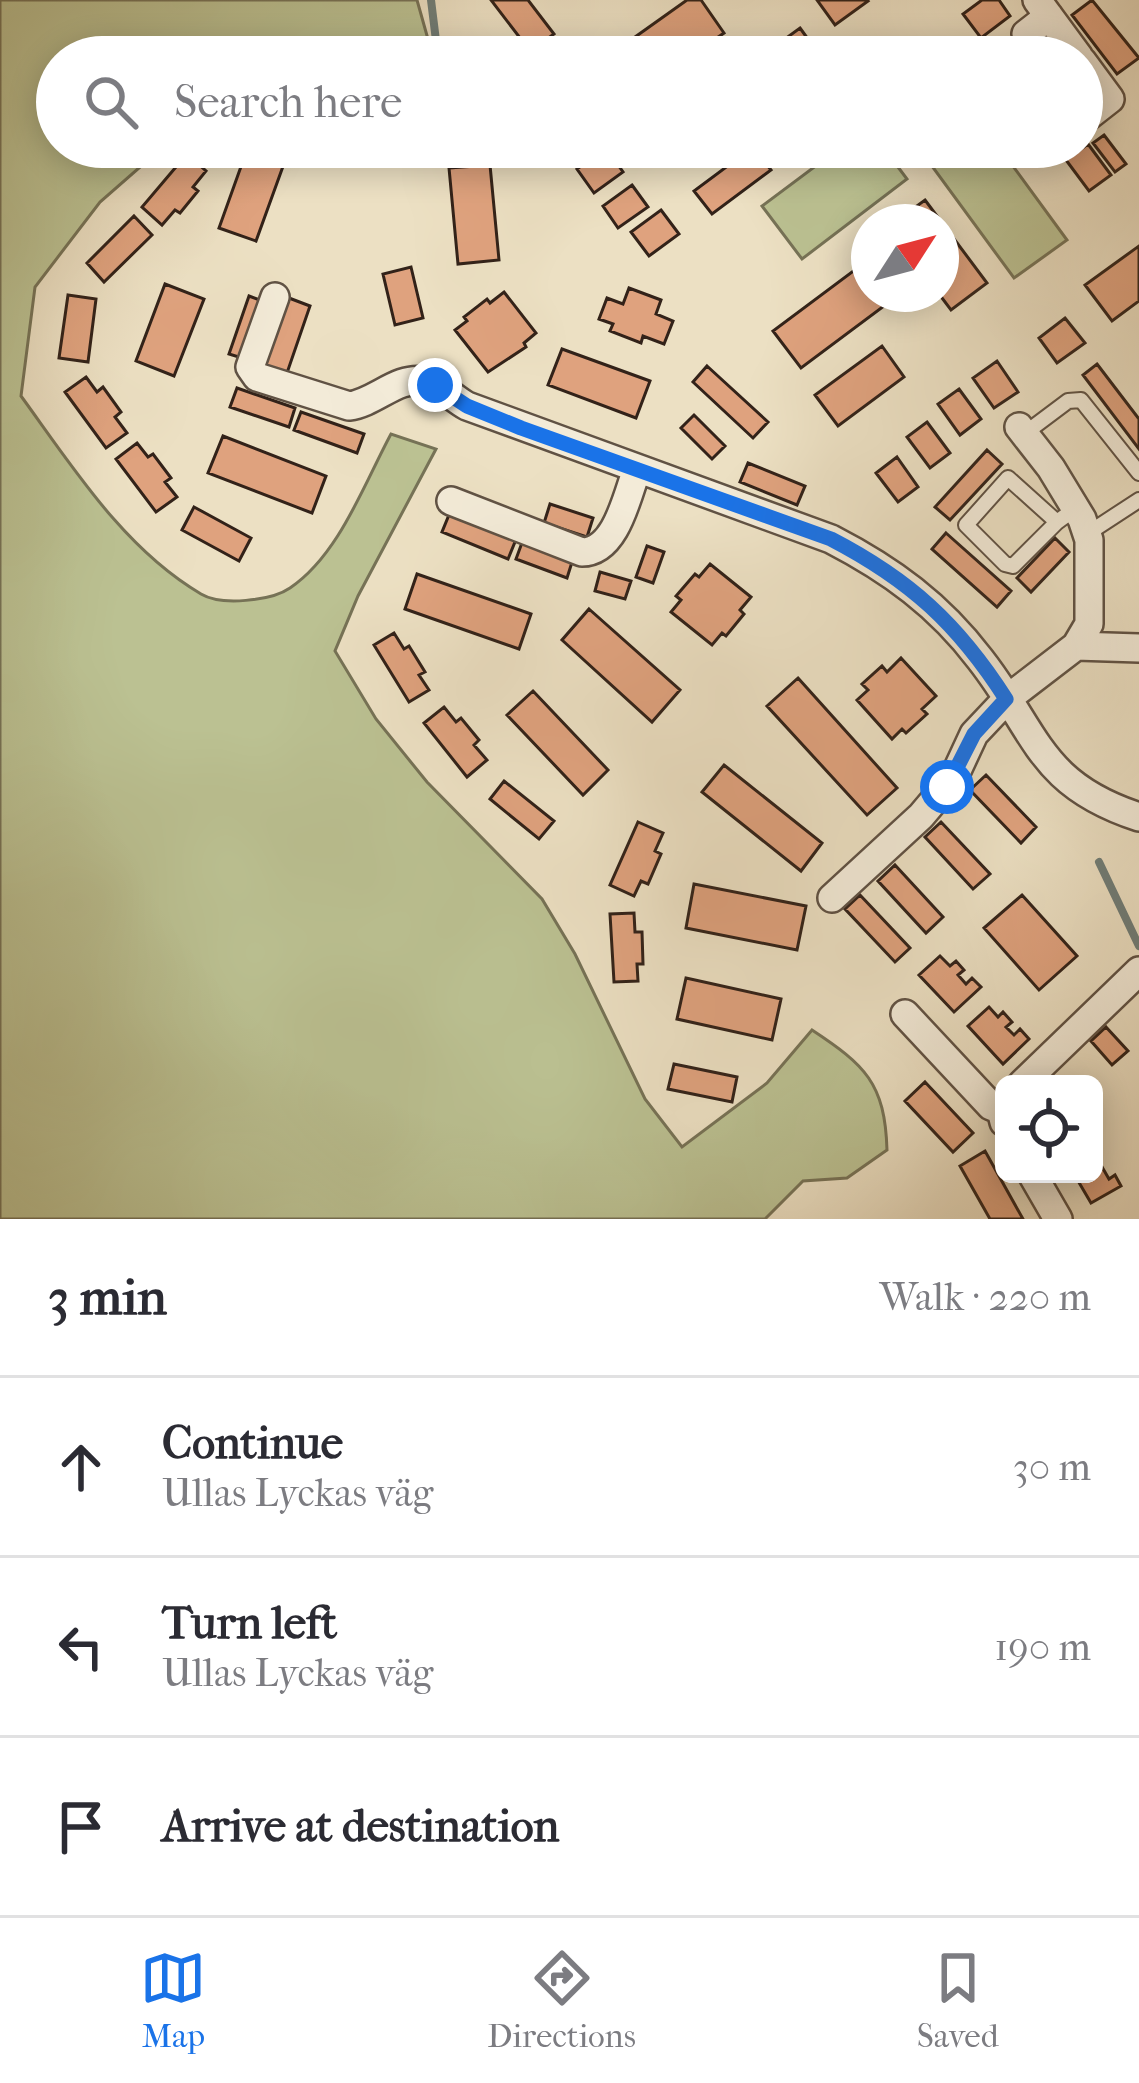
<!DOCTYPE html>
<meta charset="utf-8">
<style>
:root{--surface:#fff;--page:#f2f2f3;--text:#2b2b33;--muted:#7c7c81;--line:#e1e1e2;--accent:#1a73e8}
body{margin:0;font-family:"IM FELL French Canon",serif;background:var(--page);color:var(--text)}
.controls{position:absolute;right:36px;bottom:36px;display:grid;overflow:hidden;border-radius:18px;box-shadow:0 6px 30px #0003}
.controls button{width:108px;height:108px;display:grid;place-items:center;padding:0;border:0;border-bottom:3px solid var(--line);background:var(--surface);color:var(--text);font:60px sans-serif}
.compass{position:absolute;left:851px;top:204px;width:108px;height:108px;border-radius:50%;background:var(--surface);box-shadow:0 6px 30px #0003;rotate:54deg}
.stop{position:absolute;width:36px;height:36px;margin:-27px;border:9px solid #1a73e8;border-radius:50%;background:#fff}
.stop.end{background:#1a73e8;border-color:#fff;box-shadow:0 3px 12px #0008}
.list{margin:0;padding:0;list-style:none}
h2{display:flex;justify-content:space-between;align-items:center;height:156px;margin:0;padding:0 48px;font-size:51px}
h2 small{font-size:39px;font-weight:400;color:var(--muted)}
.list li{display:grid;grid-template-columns:78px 1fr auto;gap:36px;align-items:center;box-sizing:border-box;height:180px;padding:0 48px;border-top:3px solid var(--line)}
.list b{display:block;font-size:45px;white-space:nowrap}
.list p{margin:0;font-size:39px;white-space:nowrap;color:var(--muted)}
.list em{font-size:39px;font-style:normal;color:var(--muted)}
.icon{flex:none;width:66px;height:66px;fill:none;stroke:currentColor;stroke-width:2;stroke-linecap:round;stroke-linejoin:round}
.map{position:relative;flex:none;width:1139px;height:1219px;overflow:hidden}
.search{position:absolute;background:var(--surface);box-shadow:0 6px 30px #0003;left:36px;right:36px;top:36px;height:132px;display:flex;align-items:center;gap:30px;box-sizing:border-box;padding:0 42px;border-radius:66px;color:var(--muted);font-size:45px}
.sheet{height:696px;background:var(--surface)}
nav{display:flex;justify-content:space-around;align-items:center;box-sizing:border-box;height:168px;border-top:3px solid var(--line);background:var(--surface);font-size:33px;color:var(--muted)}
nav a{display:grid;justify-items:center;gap:6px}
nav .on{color:var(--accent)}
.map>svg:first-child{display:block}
.green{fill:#bbc192;stroke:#767256;stroke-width:3}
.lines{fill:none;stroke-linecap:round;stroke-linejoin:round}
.stream{stroke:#707e79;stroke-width:8}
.building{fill:#dfa27e;stroke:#322219;stroke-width:3}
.service-casing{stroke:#605244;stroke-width:18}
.minor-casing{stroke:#605244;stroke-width:32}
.service{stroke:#f3ebd8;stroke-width:14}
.minor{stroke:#f3ebd8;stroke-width:27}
.route{stroke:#1a73e8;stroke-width:15}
</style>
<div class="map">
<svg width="1139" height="1219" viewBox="0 0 1139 1219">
<rect width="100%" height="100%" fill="#ece0c3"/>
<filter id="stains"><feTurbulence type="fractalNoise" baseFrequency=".00167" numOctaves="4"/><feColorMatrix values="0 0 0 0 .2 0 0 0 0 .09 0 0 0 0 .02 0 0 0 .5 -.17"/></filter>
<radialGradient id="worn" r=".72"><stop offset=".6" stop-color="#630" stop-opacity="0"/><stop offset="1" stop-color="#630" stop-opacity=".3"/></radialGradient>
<!-- green -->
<path class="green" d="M 0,0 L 417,0 L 433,57 L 57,57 L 57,147 L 163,147 L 100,202 L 35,287 L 21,396 C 72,466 124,549 201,594 C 221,606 271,601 290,588 C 339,555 364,484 391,434 L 436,449 L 358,596 L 335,651 L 376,719 L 427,782 L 542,899 L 575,954 L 645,1099 L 682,1147 L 767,1083 L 812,1030 C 865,1065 885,1083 887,1150 L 847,1178 L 803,1181 L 765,1219 L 0,1219 Z
M 841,147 L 883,147 L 907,179 L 802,259 L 762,206 Z
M 918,147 L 999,147 L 1067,240 L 1014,278 Z"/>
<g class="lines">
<!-- stream -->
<path class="stream" d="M 431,0 L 438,57
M 1099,862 L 1139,946"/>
</g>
<!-- building -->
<path class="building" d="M 491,0 L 528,0 L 554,34 L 530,51 Z
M 687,0 L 701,0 L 724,33 L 689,57 L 617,57 L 614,52 Z
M 817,0 L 867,0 L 868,1 L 835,25 Z
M 982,0 L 999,0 L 1010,16 L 981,38 L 963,14 Z
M 1092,0 L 1139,58 L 1117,74 L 1072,15 Z
M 800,28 L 821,57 L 764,57 L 763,55 Z
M 1104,135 L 1126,164 L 1115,172 L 1093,143 Z
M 1088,144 L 1111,175 L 1089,191 L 1066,160 Z
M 248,147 L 290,147 L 256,241 L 219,228 Z
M 753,147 L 771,170 L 712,214 L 694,191 Z
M 606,148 L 623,172 L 594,193 L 577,169 Z
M 187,154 L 206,171 L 193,187 L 198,191 L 180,213 L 175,210 L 162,225 L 142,207 Z
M 490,165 L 499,260 L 458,264 L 449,168 Z
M 632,185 L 648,207 L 618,228 L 603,206 Z
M 925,200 L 987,283 L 951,310 L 939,294 L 941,222 L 895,222 Z
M 661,210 L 679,234 L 649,256 L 631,232 Z
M 134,216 L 152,235 L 104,282 L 87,263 Z
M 1139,246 L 1139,301 L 1112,321 L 1085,285 Z
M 411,267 L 423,318 L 395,325 L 383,274 Z
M 856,269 L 869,286 L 869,294 L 875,294 L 884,306 L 801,368 L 773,331 Z
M 165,284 L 204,299 L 174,376 L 136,361 Z
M 629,288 L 661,300 L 656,314 L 673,321 L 664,344 L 643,336 L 641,343 L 610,331 L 613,324 L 599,319 L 607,298 L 623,304 Z
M 504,292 L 536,333 L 524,343 L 526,347 L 488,372 L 455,330 L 467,321 L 464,317 L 487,299 L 490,303 Z
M 68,295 L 96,299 L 88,362 L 59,358 Z
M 249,296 L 265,302 L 245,359 L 229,354 Z
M 289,298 L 310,306 L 287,373 L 265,366 Z
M 1065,318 L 1085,343 L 1057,363 L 1039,338 Z
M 882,346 L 904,377 L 838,426 L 815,395 Z
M 562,349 L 650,381 L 636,418 L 548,385 Z
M 997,361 L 1018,392 L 994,408 L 973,378 Z
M 1097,364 L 1139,419 L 1139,449 L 1083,375 Z
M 707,366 L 768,422 L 753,438 L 693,382 Z
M 86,377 L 97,392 L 103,387 L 121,412 L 115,417 L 127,433 L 106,448 L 65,392 Z
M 237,388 L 295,408 L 289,427 L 230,407 Z
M 959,389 L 981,419 L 960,435 L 938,404 Z
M 301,412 L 364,434 L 357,453 L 294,430 Z
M 694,415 L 725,446 L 712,459 L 681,428 Z
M 927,422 L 950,453 L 930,468 L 907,437 Z
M 223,436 L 326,476 L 312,513 L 208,473 Z
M 137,443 L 148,457 L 153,454 L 171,478 L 165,482 L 177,497 L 156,512 L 116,459 Z
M 987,450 L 1002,464 L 950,520 L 935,507 Z
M 897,457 L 918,487 L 898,502 L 876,473 Z
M 748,463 L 805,486 L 797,505 L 740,482 Z
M 550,504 L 593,518 L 587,537 L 544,523 Z
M 194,507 L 251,538 L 239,561 L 182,530 Z
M 451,510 L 517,537 L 508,559 L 442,532 Z
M 946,533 L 1011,591 L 997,607 L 932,549 Z
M 1055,538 L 1069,552 L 1031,592 L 1017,578 Z
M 523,540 L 573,559 L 567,578 L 516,559 Z
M 647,546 L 664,552 L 653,583 L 636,577 Z
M 710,564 L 751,597 L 740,610 L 744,614 L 726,636 L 722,633 L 712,645 L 671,612 L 681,600 L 676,596 L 695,574 L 699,577 Z
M 600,572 L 631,581 L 625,599 L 595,591 Z
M 417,574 L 531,614 L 519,649 L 405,609 Z
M 589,609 L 680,690 L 652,722 L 562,640 Z
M 394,633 L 404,649 L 409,646 L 425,672 L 419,675 L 429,690 L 409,702 L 374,645 Z
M 901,658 L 936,696 L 922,709 L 927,714 L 906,733 L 902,729 L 892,739 L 857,700 L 868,690 L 862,684 L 882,666 L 887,672 Z
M 798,678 L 897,788 L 867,815 L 767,706 Z
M 533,691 L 608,770 L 583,795 L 507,715 Z
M 444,707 L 456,722 L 461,718 L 479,740 L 474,745 L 487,760 L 467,777 L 424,723 Z
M 724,765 L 822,843 L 801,871 L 702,792 Z
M 986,775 L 1036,827 L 1021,843 L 970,790 Z
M 504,781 L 554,821 L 539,839 L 490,799 Z
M 638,822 L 663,833 L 655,851 L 661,854 L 648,884 L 641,881 L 634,896 L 610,885 Z
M 941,822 L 990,874 L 973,889 L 925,837 Z
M 895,865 L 943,917 L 926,933 L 878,881 Z
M 694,884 L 806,906 L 797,950 L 686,928 Z
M 860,895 L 910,948 L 895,962 L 845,909 Z
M 1022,895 L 1077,956 L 1039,990 L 984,928 Z
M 634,913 L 635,932 L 642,932 L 643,964 L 637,964 L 638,981 L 614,982 L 610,914 Z
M 940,956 L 950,966 L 956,961 L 964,970 L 958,975 L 966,984 L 972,978 L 981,987 L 954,1012 L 919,975 Z
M 686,978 L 781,999 L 772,1040 L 677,1019 Z
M 989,1007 L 998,1017 L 1003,1012 L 1012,1022 L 1006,1027 L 1014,1035 L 1020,1029 L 1029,1039 L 1003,1064 L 968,1026 Z
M 1106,1027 L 1128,1051 L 1112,1065 L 1091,1041 Z
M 674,1064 L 737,1077 L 732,1102 L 668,1089 Z
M 925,1082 L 973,1133 L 953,1152 L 905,1101 Z
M 985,1151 L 1023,1219 L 990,1219 L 960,1166 Z
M 1094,1153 L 1109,1179 L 1115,1175 L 1121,1186 L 1091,1203 L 1074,1174 L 1094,1174 Z"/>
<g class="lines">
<!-- service casing -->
<g class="service-casing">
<path id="service" d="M 1024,434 L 1068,401 L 1081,400 L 1139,473
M 1057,522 L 1008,478 L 966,525 L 1005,564 L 1013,566 L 1057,522 L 1076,508
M 1087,534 L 1139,500"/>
</g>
<!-- minor casing -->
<g class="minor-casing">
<path id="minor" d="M 1037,0 L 1079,57
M 1043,57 L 1026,34 L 1049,16
M 1082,61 L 1110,99 L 1087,117 L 1082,110
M 275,297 L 250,367 L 257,377 L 349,406 C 375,403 397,376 424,381 C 439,383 454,399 467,406 L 831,539 C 891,570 939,605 980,659 C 1038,733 1038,784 1139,817
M 451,501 L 582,552 C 616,552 627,496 637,469
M 1076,646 L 1139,648
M 832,898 L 921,816 L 954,777 L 974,734 L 1007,699 L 1076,646 L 1089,624 L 1089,540 L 1082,519 L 1051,468 L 1019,427
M 905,1014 L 991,1106 L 1001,1110 L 1004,1122
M 1022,1084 L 1139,971
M 1032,1174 L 1058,1219"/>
</g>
<!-- service -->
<use href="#service" class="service"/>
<!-- minor -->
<use href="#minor" class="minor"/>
</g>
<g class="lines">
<!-- route -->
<path class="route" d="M 435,385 L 467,406 L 521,428 L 831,539 C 910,580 958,624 1006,699 L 974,734 L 947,787"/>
</g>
<rect width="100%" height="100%" filter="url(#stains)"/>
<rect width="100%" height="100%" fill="url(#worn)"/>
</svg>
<div class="controls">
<button><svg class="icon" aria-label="locate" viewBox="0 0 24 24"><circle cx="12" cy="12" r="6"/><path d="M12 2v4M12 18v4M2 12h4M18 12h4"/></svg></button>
</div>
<svg class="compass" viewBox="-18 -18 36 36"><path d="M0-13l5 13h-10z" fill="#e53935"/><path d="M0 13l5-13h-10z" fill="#7c7c81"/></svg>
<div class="stop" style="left:947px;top:787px"></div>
<div class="stop end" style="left:435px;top:385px"></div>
<div class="search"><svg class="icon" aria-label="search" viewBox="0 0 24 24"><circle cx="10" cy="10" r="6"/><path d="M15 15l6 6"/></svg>Search here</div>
</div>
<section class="sheet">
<h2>3 min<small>Walk · 220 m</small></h2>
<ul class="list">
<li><svg class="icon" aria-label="ahead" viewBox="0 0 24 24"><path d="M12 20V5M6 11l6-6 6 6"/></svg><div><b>Continue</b><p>Ullas Lyckas väg</p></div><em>30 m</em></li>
<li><svg class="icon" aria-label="left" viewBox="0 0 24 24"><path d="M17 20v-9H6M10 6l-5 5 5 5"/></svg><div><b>Turn left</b><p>Ullas Lyckas väg</p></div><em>190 m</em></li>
<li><svg class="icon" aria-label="arrive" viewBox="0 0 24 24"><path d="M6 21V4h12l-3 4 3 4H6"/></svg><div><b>Arrive at destination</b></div></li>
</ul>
</section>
<nav>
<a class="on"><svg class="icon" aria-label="map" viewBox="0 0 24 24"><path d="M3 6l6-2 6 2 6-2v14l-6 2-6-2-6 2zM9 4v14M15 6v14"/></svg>Map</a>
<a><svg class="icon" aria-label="directions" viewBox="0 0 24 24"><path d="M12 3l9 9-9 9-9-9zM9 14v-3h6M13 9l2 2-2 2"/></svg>Directions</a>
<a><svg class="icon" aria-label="saved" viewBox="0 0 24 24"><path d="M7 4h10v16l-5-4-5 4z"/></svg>Saved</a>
</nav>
